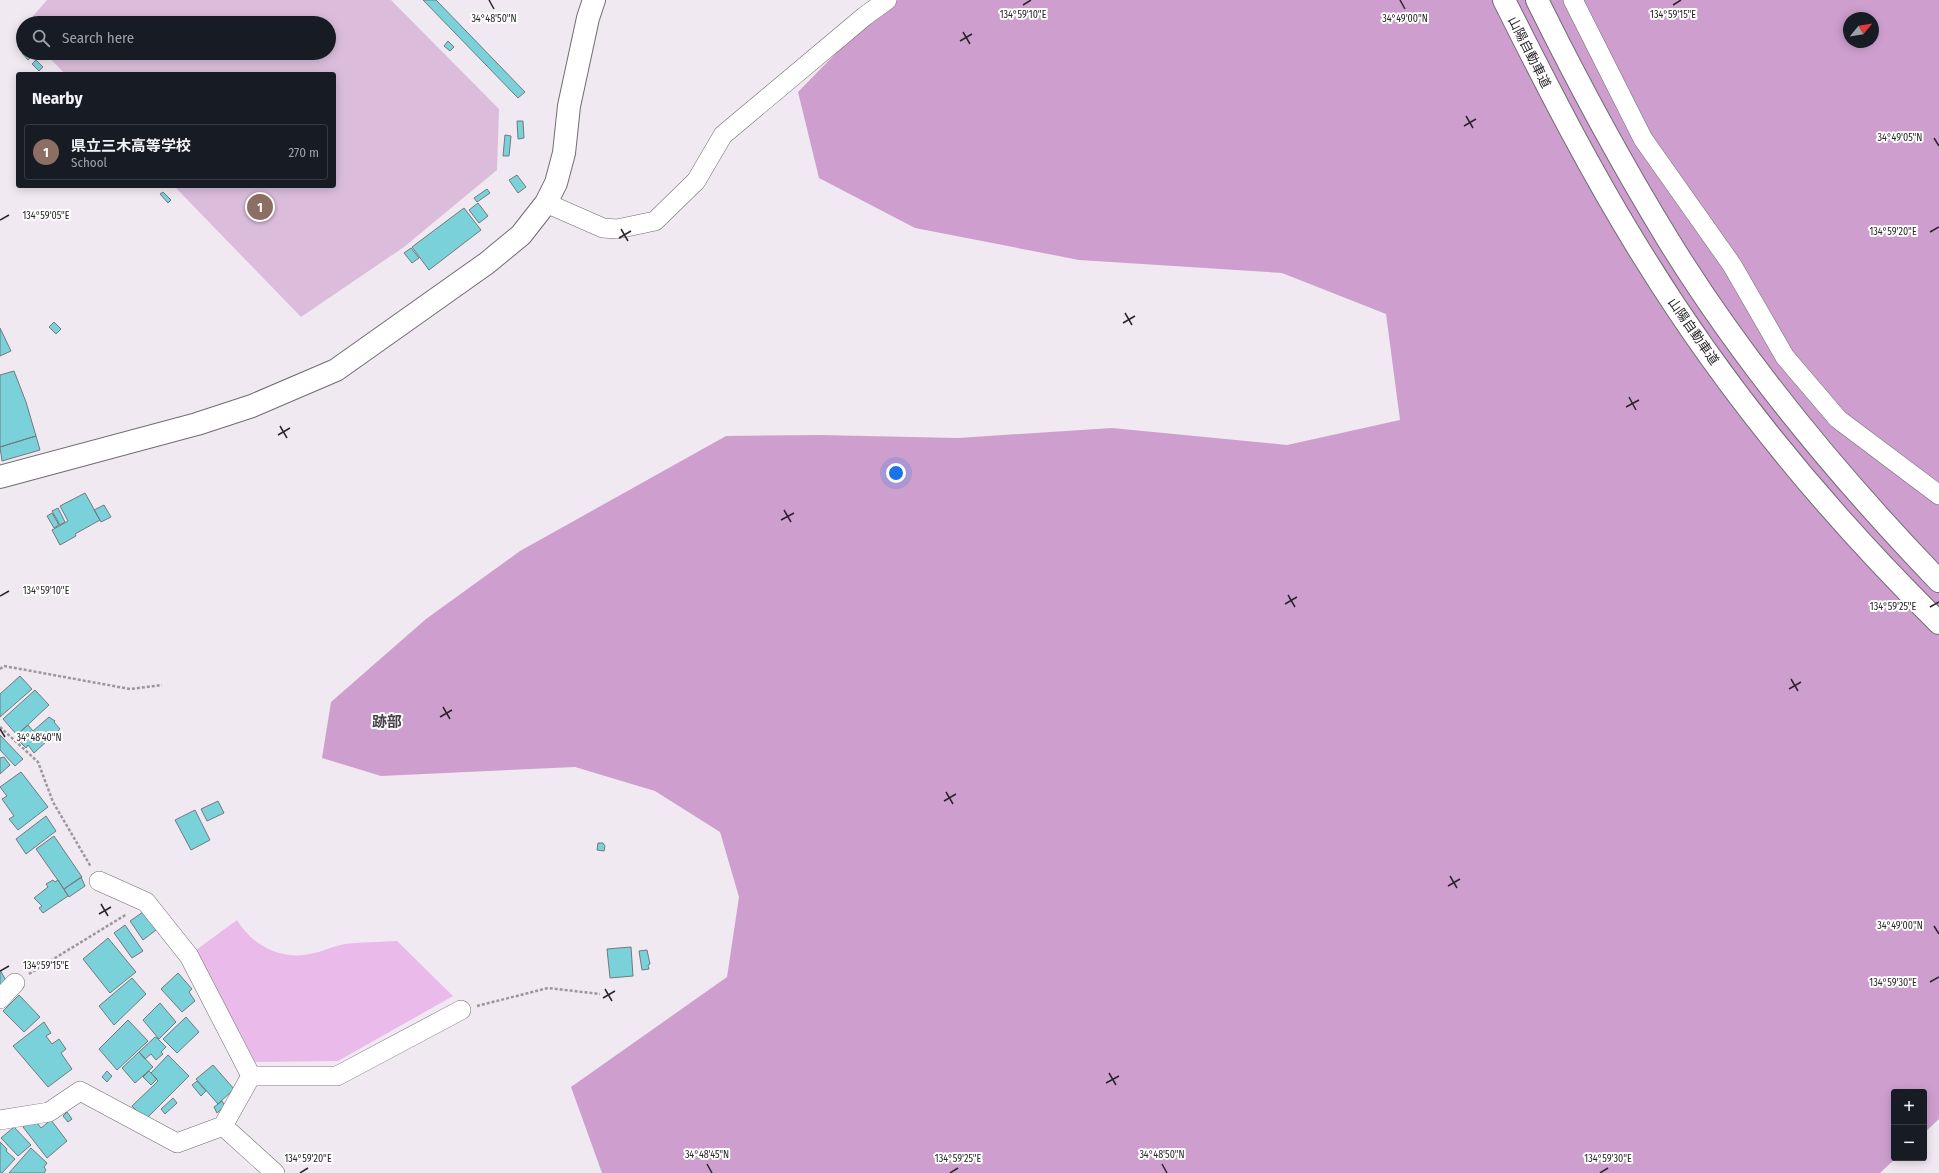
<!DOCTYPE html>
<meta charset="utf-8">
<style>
:root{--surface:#171b24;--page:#20242c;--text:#f1f3f6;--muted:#9ea1a6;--line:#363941;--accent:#db2777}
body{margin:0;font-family:"Fira Sans Condensed","Noto Sans JP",sans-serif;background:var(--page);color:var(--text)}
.controls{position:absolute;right:12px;bottom:12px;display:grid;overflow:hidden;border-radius:4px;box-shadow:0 2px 10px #0003}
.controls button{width:36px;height:36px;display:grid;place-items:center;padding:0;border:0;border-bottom:1px solid var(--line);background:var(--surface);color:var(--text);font:20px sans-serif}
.compass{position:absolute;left:1843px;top:12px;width:36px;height:36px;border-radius:50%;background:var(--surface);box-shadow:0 2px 10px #0003;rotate:60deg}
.you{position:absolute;left:896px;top:473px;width:14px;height:14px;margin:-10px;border:3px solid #fff;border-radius:50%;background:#1a73e8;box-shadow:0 0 0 6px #1a73e833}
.badge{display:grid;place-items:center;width:26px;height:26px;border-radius:50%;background:var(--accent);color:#fff;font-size:13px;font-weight:700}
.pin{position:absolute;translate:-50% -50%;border:2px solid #fff;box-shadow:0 1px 4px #0006}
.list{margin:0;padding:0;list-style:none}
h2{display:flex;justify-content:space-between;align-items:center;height:52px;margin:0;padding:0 16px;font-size:17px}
h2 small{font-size:13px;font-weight:400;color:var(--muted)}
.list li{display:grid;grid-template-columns:26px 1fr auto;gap:12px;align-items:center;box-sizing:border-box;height:56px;margin:0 8px 8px;padding:0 8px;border:1px solid var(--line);border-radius:4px}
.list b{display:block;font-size:15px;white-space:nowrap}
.list p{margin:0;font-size:13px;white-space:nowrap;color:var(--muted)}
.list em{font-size:13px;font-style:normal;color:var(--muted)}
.icon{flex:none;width:22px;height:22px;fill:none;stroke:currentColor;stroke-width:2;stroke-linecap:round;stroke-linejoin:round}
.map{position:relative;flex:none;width:1939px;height:1173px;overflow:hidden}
.search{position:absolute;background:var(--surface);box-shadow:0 2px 10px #0003;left:16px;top:16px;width:320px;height:44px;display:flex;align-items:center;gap:10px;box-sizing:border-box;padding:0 14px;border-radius:22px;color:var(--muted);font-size:15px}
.panel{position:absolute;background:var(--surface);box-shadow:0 2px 10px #0003;left:16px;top:72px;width:320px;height:116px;border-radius:4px}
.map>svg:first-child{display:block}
.green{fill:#dbbddb}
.forest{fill:#ce9fce;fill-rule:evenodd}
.water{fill:#eabaeb}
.building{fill:#7bd1d9;stroke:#707b7c}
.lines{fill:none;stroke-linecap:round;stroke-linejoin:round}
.street-casing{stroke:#726b72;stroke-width:20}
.secondary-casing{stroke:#726b72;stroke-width:24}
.highway-casing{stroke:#726b72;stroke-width:24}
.path{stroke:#9c979c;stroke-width:2.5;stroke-dasharray:3 2;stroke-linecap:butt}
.street{stroke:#fff;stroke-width:19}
.secondary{stroke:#fff;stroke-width:22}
.highway{stroke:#fff;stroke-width:22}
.ticks{fill:none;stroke:#292629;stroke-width:1.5}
.labels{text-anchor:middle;stroke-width:4;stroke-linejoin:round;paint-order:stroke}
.street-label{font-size:13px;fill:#292629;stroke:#fff}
.quarter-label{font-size:15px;font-weight:bold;fill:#474147;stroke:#fff}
.ticks-label{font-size:10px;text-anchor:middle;fill:#292629;stroke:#fff;stroke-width:4;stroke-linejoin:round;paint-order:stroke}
</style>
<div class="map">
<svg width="1939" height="1173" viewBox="0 0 1939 1173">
<rect width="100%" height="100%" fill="#f1e9f1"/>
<!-- green -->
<path class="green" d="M 47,0 L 391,0 L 499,109 L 497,170 L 404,247 L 301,317 L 174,186 L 334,186 L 334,74 L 65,74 L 45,53 L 329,53 L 329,23 L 27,23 Z"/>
<!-- forest -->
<path class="forest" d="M 888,0 L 1939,0 L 1939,1119 L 1924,1133 L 1924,1092 L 1894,1092 L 1894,1158 L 1896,1158 L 1880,1173 L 602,1173 L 571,1087 L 727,977 L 739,897 L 720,832 L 655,791 L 575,767 L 381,776 L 322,758 L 331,702 L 426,619 L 520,551 L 726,436 L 820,435 L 958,438 L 1112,428 L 1287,445 L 1400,420 L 1386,314 L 1282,273 L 1079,260 L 915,228 L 819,178 L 798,92 ZM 1849,18 L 1873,18 L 1873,42 L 1849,42 Z"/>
<!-- water -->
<path class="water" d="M 237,920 C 253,946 280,960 310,954 C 322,952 333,946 345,944 C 362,942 380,942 397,941 L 453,996 L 338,1061 L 255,1062 L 196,950 Z"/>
<!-- building -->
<path class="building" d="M 423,0 L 436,0 L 525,92 L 518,98 Z
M 448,41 L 454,47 L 450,51 L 444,46 Z
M 23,52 L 29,53 L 32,56 L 28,60 L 22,53 Z
M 36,60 L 43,67 L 39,71 L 32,64 Z
M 517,121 L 523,121 L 524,138 L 518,139 Z
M 505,135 L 511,136 L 509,156 L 503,156 Z
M 517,175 L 526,187 L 518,193 L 509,180 Z
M 487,189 L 490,193 L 477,202 L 474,198 Z
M 163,192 L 171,200 L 168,203 L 160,194 Z
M 478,203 L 488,216 L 479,223 L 469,210 Z
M 464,208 L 481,230 L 429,270 L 412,247 Z
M 411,248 L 419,258 L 412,263 L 404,253 Z
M 54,322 L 61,329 L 56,334 L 49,327 Z
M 0,328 L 11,351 L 0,356 Z
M 14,371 L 26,402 L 36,436 L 0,447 L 0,375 Z
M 36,436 L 40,450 L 2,461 L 0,447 Z
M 85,493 L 100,520 L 75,534 L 76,536 L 60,545 L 52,530 L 68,521 L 60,506 Z
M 104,505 L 111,517 L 101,522 L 94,510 Z
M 58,508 L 65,522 L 60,525 L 52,511 Z
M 52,513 L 59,525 L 54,528 L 47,516 Z
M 20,676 L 32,689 L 0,717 L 0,694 Z
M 35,690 L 49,705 L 17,735 L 3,719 Z
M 49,717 L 55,721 L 54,722 L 60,729 L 34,753 L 28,745 L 26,748 L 19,741 L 24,736 L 20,732 L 28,725 L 33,731 Z
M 0,735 L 23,759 L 15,766 L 0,750 Z
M 4,757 L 10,765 L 0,774 L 0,758 Z
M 21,772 L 48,807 L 18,830 L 9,819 L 14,816 L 2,799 L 7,796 L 0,787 Z
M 218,801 L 224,813 L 207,821 L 201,809 Z
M 195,810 L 210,840 L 191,850 L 175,820 Z
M 46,816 L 56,831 L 26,854 L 16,839 Z
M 54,836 L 82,877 L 64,889 L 36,849 Z
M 598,843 L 603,843 L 605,846 L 604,851 L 597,850 Z
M 81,877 L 85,886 L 69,897 L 64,889 Z
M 53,880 L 55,882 L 58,880 L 68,896 L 43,913 L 39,908 L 42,906 L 34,898 L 48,887 L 46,884 Z
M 143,912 L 156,930 L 143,940 L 130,921 Z
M 125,925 L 143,951 L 132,958 L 114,933 Z
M 108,938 L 136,972 L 110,993 L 83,959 Z
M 631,947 L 633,976 L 610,978 L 607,949 Z
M 647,950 L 650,964 L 648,965 L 649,969 L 642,970 L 639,951 Z
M 0,970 L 8,984 L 0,992 Z
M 178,973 L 192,989 L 189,992 L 195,1001 L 182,1012 L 161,989 Z
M 132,978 L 146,994 L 114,1025 L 99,1006 Z
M 19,995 L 40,1017 L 24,1032 L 3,1011 Z
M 160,1003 L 176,1022 L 159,1039 L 143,1020 Z
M 186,1017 L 199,1032 L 177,1053 L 163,1039 Z
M 128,1020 L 148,1041 L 117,1070 L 99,1049 Z
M 44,1022 L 51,1033 L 46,1036 L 52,1044 L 59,1039 L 66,1049 L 61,1053 L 72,1069 L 48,1087 L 13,1046 Z
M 155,1037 L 157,1038 L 166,1047 L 161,1052 L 163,1054 L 156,1060 L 151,1054 L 145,1059 L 139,1052 Z
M 139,1052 L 153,1067 L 135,1083 L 122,1068 Z
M 168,1055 L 189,1076 L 145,1120 L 132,1106 L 158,1081 L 151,1073 Z
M 213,1065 L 234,1089 L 218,1104 L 196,1079 Z
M 107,1071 L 112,1076 L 107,1082 L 102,1077 Z
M 149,1071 L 157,1079 L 151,1085 L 143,1077 Z
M 197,1081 L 206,1091 L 201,1096 L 192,1085 Z
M 173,1098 L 177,1103 L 165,1114 L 161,1109 Z
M 222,1101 L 225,1106 L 217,1113 L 214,1107 Z
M 67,1112 L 72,1119 L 68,1122 L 63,1116 Z
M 34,1119 L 41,1128 L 51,1120 L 67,1141 L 47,1158 L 23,1127 Z
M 14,1127 L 31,1145 L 18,1156 L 1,1138 Z
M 0,1142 L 7,1149 L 6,1151 L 15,1159 L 2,1173 L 0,1173 Z
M 31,1148 L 47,1163 L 44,1167 L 46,1170 L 44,1173 L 9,1173 Z"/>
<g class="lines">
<!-- street casing -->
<g class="street-casing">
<path id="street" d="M 1573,0 L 1643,139 L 1732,265 L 1785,357 L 1838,419 L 1939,495
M 546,203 L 603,228 L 617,229 L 655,221 L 696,181 L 723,135 L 865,16 L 887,0
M 99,881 L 146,902 L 189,956 L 251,1076 L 337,1076 L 461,1010
M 0,999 L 15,983
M 0,1120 L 49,1112 L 80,1091 L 177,1143 L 223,1126 L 251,1076
M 223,1126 L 275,1173"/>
</g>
<!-- secondary casing -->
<g class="secondary-casing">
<path id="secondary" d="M 0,477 L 197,424 L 252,406 L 336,370 L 487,263 L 521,235 L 546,203 L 556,183 L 564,153 L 569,106 L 588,18 L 594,0"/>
</g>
<!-- highway casing -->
<g class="highway-casing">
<path id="highway" d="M 1504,0 C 1548,88 1593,176 1645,259 C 1727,392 1829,514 1939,623
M 1537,0 C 1577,81 1620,161 1667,238 C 1743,362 1838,476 1939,581"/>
</g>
<!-- path -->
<path class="path" d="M 0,669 L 4,666 L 130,689 L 162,685
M 0,727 L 38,762 L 53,802 L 91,867
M 29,974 L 127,914
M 477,1006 L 548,988 L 600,994"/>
<!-- street -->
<use href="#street" class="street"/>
<!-- secondary -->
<use href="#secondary" class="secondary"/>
<!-- highway -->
<use href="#highway" class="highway"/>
</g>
<!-- ticks -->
<path class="ticks" d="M 489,0 L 494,9M 1400,0 L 1405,9M 1023,5 L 1031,0M 1673,5 L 1681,0M 963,32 L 970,44M 960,41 L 972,34M 1466,116 L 1473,128M 1464,126 L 1476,119M 1934,138 L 1939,146M 0,220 L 9,215M 621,229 L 628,241M 1930,232 L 1939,227M 619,238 L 631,231M 1125,313 L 1132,325M 1123,323 L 1135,316M 1629,397 L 1636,410M 1626,407 L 1639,400M 280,426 L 287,438M 278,435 L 290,428M 784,510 L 791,522M 781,520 L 794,513M 1288,595 L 1295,607M 0,596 L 9,591M 1285,604 L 1297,597M 1930,607 L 1939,602M 1791,679 L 1798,691M 1789,689 L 1801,682M 443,707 L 450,719M 440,717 L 452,710M 0,729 L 5,737M 946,792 L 953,804M 944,801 L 956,794M 1450,876 L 1457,888M 1448,886 L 1460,879M 101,904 L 108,916M 99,914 L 111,907M 1934,926 L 1939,934M 0,971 L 9,966M 1930,982 L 1939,977M 605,989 L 612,1001M 603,998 L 615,991M 1109,1073 L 1116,1085M 1106,1083 L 1119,1076M 707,1164 L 712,1173M 1162,1164 L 1167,1173M 300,1173 L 308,1168M 950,1173 L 958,1168M 1600,1173 L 1608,1168"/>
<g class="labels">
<!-- street labels -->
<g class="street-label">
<text transform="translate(1530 52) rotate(63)" y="5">山陽自動車道</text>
<text transform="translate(1694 331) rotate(55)" y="5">山陽自動車道</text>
</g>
<!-- quarter labels -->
<g class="quarter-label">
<text x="387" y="727">跡部</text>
</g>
</g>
<g class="ticks-label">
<text x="1023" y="18">134°59'10"E</text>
<text x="1673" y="18">134°59'15"E</text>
<text x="1405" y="22">34°49'00"N</text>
<text x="494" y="22">34°48'50"N</text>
<text x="1900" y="141">34°49'05"N</text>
<text x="46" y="219">134°59'05"E</text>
<text x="1893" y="235">134°59'20"E</text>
<text x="46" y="594">134°59'10"E</text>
<text x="1893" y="610">134°59'25"E</text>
<text x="39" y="741">34°48'40"N</text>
<text x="1900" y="929">34°49'00"N</text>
<text x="46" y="969">134°59'15"E</text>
<text x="1893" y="986">134°59'30"E</text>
<text x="707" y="1158">34°48'45"N</text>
<text x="1162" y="1158">34°48'50"N</text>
<text x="308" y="1162">134°59'20"E</text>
<text x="958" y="1162">134°59'25"E</text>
<text x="1608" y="1162">134°59'30"E</text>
</g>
</svg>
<div class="controls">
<button>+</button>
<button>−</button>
</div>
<svg class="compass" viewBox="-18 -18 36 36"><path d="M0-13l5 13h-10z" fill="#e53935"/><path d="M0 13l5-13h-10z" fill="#9ea1a6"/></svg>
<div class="you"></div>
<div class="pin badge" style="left:260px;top:207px;background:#8d6e63">1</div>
<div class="search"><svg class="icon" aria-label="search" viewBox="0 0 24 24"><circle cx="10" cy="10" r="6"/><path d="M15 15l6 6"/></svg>Search here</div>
<section class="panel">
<h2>Nearby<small></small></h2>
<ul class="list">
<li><span class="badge" style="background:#8d6e63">1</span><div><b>県立三木高等学校</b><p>School</p></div><em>270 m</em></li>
</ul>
</section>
</div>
